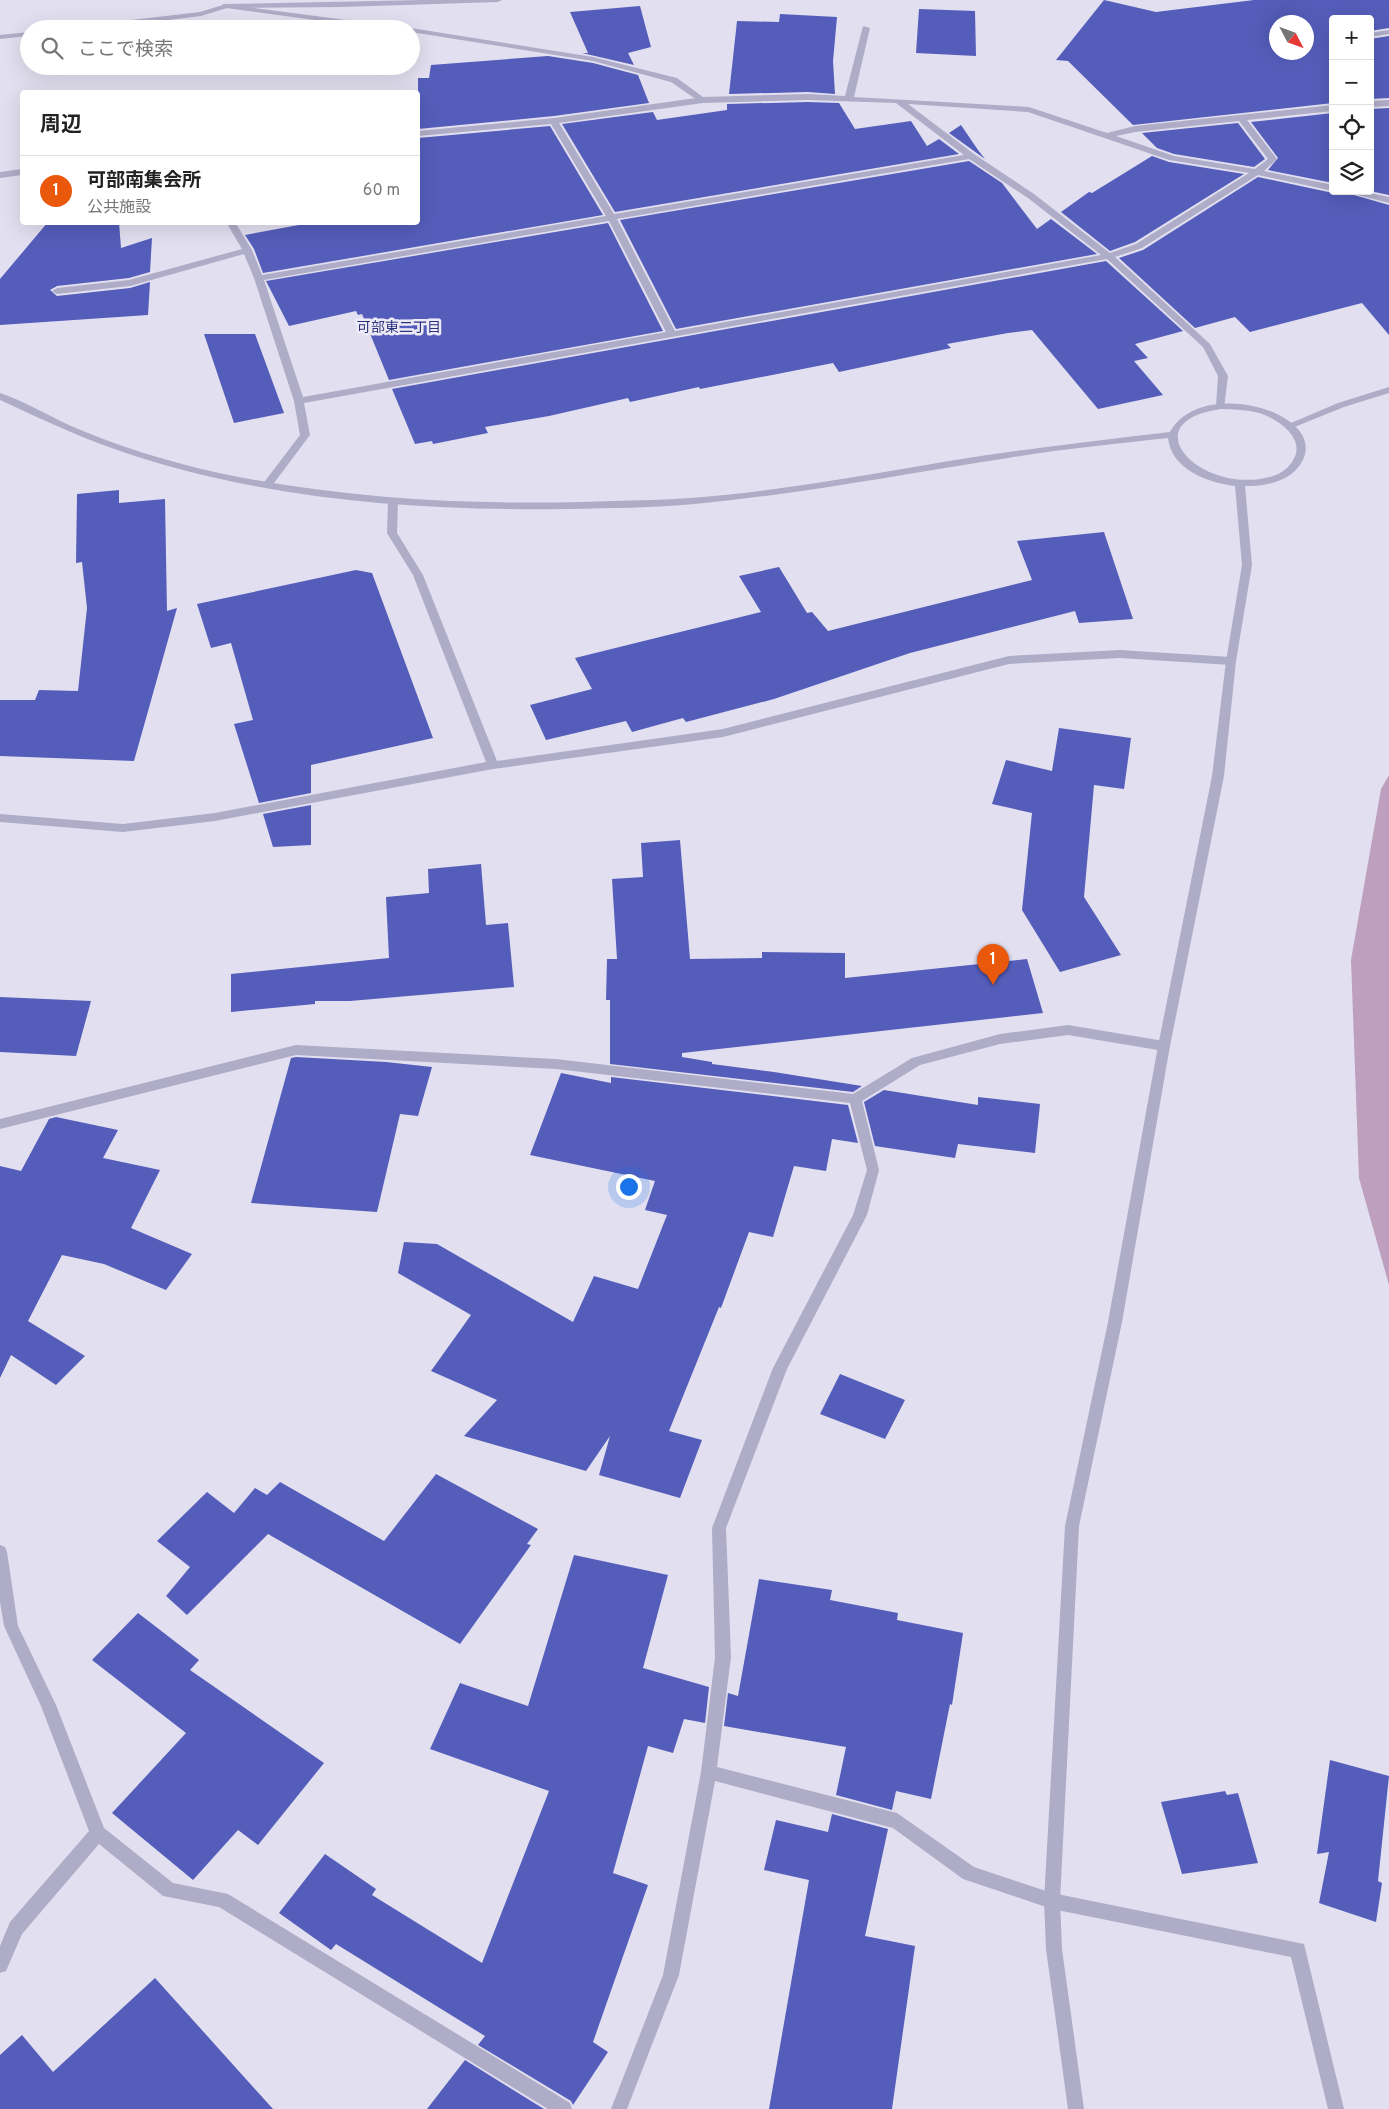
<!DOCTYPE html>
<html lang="ja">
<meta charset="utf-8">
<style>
:root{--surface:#fff;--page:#f2f2f2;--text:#222;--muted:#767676;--line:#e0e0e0;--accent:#ea580c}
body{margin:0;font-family:Overpass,"Noto Sans JP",sans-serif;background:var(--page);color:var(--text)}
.controls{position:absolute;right:15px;top:15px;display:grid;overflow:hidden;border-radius:5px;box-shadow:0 5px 20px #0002}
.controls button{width:45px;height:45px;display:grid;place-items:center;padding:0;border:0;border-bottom:1px solid var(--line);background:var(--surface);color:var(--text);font:25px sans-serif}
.compass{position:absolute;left:1269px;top:15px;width:45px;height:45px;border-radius:50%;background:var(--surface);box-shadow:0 5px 20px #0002;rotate:131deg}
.you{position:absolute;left:628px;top:1186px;width:18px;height:18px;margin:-12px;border:4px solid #fff;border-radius:50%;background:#1a73e8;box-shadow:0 0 0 8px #1a73e833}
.badge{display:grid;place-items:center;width:32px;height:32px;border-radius:50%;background:var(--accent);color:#fff;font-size:16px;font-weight:700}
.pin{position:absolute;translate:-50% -41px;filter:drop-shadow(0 1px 2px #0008)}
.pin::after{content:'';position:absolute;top:26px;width:18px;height:15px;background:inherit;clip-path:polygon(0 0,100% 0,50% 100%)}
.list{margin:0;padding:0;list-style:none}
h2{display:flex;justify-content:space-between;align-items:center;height:65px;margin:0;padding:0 20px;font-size:21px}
h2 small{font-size:16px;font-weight:400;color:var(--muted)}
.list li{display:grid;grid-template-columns:32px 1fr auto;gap:15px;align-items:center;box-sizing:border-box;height:70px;padding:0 20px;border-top:1px solid var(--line)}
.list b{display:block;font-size:19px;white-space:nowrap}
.list p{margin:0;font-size:16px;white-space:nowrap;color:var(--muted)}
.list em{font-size:16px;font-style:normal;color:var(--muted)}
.icon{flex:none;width:28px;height:28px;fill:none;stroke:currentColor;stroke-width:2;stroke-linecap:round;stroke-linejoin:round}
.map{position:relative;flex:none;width:1389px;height:2109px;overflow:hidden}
.search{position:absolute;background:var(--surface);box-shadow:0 5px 20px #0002;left:20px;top:20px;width:400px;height:55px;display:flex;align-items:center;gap:12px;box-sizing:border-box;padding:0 18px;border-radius:28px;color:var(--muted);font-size:19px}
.panel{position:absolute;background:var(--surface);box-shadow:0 5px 20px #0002;left:20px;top:90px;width:400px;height:135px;border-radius:5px}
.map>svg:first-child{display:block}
.green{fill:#bea0be}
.building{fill:#545dba;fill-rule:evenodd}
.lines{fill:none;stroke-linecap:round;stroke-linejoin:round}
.service{fill:#afacc7;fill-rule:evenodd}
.minor{fill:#afacc7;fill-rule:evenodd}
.tertiary{fill:#afacc7;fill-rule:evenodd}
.labels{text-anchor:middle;stroke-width:5;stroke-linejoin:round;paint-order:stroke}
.far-neighbourhood-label{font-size:14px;fill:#2b337d;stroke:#eeebf8}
</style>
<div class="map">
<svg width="1389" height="2109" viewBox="0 0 1389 2109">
<rect width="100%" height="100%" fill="#e2dff0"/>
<!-- green -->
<path class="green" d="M 1389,775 L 1389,1285 L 1359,1178 L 1351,960 L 1381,789 Z"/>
<!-- building -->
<path class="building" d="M 1104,0 L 1156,12 L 1254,0 L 1389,0 L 1389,28 L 1370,31 L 1370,19 L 1333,19 L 1333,103 L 1133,125 L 1068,61 L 1056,60 ZM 1276,22 L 1306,22 L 1306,52 L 1276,52 Z
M 640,6 L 651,47 L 628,53 L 634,65 L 582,53 L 588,53 L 570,12 Z
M 919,9 L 975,11 L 976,56 L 916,53 Z
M 780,14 L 837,17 L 833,61 L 835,94 L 808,92 L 729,94 L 737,21 L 779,22 Z
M 1389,36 L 1389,98 L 1370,99 L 1370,39 Z
M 548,56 L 593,63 L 638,75 L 649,103 L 554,116 L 418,129 L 418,78 L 429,78 L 431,65 Z
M 808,102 L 839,103 L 855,129 L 911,121 L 927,146 L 939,139 L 959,154 L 615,212 L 562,124 L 653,112 L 657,120 L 727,110 L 727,104 Z
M 1389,108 L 1389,195 L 1370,191 L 1370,109 Z
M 1333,113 L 1333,183 L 1268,170 L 1278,158 L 1251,122 Z
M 1238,123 L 1265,159 L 1254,167 L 1174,154 L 1157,148 L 1142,133 Z
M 961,125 L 978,150 L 985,159 L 949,133 Z
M 550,126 L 603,215 L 263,273 L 254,249 L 245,235 L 315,222 L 418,222 L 418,138 Z
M 1152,156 L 1169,162 L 1244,174 L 1135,242 L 1110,251 L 1061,212 L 1089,192 L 1092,193 Z
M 969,161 L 1002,183 L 1037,229 L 1051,219 L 1097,254 L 676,329 L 620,220 Z
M 1258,177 L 1333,193 L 1340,191 L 1389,205 L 1389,335 L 1362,303 L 1250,332 L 1235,317 L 1195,328 L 1119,258 L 1143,250 Z
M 48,222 L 119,222 L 121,248 L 152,238 L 150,272 L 129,278 L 57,286 L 50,290 L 57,296 L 130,288 L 150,282 L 148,315 L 0,325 L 0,279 Z
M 608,223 L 663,331 L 389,380 L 362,314 L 358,315 L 356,311 L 289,326 L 266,281 Z
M 1106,261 L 1183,331 L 1135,344 L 1148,358 L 1134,361 L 1163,395 L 1098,409 L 1032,330 L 1008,333 L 947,344 L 951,348 L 839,372 L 833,363 L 700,389 L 699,387 L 630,402 L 628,398 L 549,416 L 485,427 L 488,433 L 433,444 L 432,441 L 415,444 L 392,389 Z
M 204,334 L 255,334 L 284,413 L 234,423 Z
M 119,490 L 119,503 L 165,499 L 167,611 L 177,608 L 134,761 L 0,756 L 0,700 L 35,700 L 39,690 L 78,691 L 87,608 L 82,562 L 76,563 L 77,494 Z
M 1104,532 L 1133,619 L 1079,623 L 1075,611 L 910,653 L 774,699 L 686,722 L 683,718 L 632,732 L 626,721 L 546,740 L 530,705 L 592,689 L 575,658 L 761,612 L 739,576 L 779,567 L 807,613 L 812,612 L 828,631 L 1032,580 L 1017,541 Z
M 356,570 L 372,573 L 433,738 L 311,765 L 311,793 L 259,803 L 234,724 L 253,720 L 231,643 L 211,648 L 197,604 Z
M 1059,728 L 1131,738 L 1124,789 L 1094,785 L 1084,897 L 1121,955 L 1060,972 L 1022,910 L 1032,813 L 992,804 L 1006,760 L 1052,771 Z
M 311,805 L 311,845 L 273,847 L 263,814 Z
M 680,840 L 690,959 L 762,958 L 762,952 L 845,953 L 845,978 L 1027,959 L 1043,1013 L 682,1053 L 682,1057 L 712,1062 L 712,1064 L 774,1072 L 862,1086 L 853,1092 L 610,1064 L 610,1000 L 606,1000 L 607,959 L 617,959 L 612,879 L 643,877 L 641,843 Z
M 481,864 L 486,925 L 508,923 L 514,987 L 350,1001 L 315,1001 L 315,1004 L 231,1012 L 231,974 L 389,958 L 386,897 L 429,893 L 428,869 Z
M 0,997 L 91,1001 L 76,1056 L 0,1052 Z
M 296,1057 L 386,1062 L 432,1067 L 418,1116 L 400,1114 L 377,1212 L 251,1203 L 291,1058 Z
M 561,1073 L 611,1083 L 611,1077 L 848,1105 L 858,1143 L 832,1139 L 826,1171 L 794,1166 L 773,1237 L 749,1232 L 721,1308 L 719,1307 L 669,1431 L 702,1440 L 680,1498 L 599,1475 L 610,1436 L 586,1471 L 464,1436 L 497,1400 L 431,1371 L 471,1315 L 398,1273 L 404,1242 L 437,1244 L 573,1322 L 594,1276 L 638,1289 L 667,1215 L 645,1210 L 655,1181 L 530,1155 Z
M 884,1090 L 978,1105 L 978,1097 L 1040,1104 L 1035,1153 L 958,1144 L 955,1158 L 875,1146 L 864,1102 Z
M 56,1117 L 118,1130 L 103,1158 L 160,1170 L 131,1228 L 192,1254 L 166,1290 L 104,1264 L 62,1255 L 28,1321 L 85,1356 L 56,1385 L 11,1355 L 0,1378 L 0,1166 L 21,1171 L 49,1119 Z
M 840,1374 L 905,1400 L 885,1439 L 820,1414 Z
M 436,1474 L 538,1529 L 527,1544 L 531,1545 L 460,1644 L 268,1534 L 187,1615 L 166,1596 L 190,1567 L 157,1541 L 207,1492 L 234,1513 L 255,1488 L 267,1495 L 280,1482 L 384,1541 Z
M 574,1555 L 668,1575 L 643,1668 L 709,1687 L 705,1723 L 684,1719 L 673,1753 L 648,1746 L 613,1873 L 648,1885 L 593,2042 L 608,2052 L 573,2105 L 571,2101 L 478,2045 L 485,2036 L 336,1944 L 331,1950 L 279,1913 L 325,1854 L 376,1889 L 372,1895 L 482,1963 L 549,1791 L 430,1749 L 460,1683 L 528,1706 Z
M 759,1579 L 832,1590 L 830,1600 L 898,1613 L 897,1620 L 963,1633 L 952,1705 L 950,1704 L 931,1799 L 896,1791 L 892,1810 L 836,1795 L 846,1747 L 724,1726 L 728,1693 L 738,1696 Z
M 138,1613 L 199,1660 L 190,1670 L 324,1763 L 258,1845 L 238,1830 L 193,1880 L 112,1813 L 186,1733 L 92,1660 Z
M 1330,1760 L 1389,1776 L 1378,1881 L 1382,1883 L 1376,1922 L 1319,1903 L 1329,1852 L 1317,1854 Z
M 1225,1791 L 1227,1795 L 1238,1793 L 1258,1863 L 1182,1874 L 1161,1802 Z
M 832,1814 L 888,1829 L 865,1936 L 915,1946 L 892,2109 L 769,2109 L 809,1880 L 764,1870 L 776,1820 L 828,1832 Z
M 155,1978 L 273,2109 L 0,2109 L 0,2055 L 22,2035 L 53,2072 Z
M 465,2060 L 544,2109 L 427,2109 Z"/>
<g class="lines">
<!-- service -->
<path class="service" d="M 223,4 L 400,27 L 404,29 L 380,29 L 226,8 L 222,6 Z
M 411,28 L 593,57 L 677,78 L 707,100 L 700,102 L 671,82 L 593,61 L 411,32 L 411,29 L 408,29 Z
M 1389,30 L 1389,34 L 1370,37 L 1370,33 Z"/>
<!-- minor -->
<path class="minor" d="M 423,0 L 502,0 L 498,2 L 342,7 L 227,8 L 201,16 L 94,29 L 67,29 L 71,27 L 200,12 L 226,4 Z
M 863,26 L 870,28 L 854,97 L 1029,107 L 1107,133 L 1135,126 L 1333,105 L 1333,111 L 1247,120 L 1277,159 L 1264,171 L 1333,185 L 1333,191 L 1258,175 L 1142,248 L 1115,257 L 1210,344 L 1228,376 L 1224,408 L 1221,409 L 1216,406 L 1218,376 L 1203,347 L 1107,259 L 304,403 L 310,435 L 271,487 L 267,488 L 262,485 L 300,435 L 294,401 L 254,278 L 244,254 L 130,286 L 57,294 L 52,291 L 57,288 L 129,280 L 242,249 L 226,222 L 235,222 L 252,250 L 262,275 L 606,216 L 551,124 L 418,136 L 418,131 L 554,118 L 703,97 L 808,94 L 845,96 ZM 808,100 L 896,103 L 964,155 L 614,214 L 559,123 L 703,103 ZM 908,104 L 1028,112 L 1169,160 L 1249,173 L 1136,244 L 1110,253 L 1034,194 L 974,154 ZM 1239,121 L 1268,159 L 1255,169 L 1174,156 L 1116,136 L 1135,132 ZM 969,159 L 1028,198 L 1101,255 L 675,331 L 617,219 ZM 609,221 L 666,332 L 303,397 L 264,280 Z
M 29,32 L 29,36 L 0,39 L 0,35 Z
M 1389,100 L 1389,106 L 1370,107 L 1370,101 Z
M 22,169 L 22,175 L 0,178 L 0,172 Z
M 1342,191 L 1360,191 L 1389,197 L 1389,203 Z
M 1389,387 L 1389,393 L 1344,407 L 1292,428 L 1286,428 L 1284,426 L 1338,403 Z
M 393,499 L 398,502 L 397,533 L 423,575 L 497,761 L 723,729 L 1009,656 L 1120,650 L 1231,657 L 1236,661 L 1231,665 L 1120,658 L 1009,664 L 723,737 L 493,769 L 215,821 L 123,832 L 0,822 L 0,814 L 123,824 L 215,813 L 486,762 L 413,575 L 387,533 L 388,502 Z
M 1068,1025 L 1164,1041 L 1168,1043 L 1170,1046 L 1168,1049 L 1164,1051 L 1068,1035 L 1000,1044 L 920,1065 L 862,1101 L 879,1170 L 867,1215 L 787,1369 L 726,1528 L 731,1657 L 717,1767 L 897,1813 L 974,1867 L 1052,1893 L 1304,1944 L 1344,2109 L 1328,2109 L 1291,1957 L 1052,1909 L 963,1879 L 893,1828 L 715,1781 L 679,1975 L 627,2109 L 611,2109 L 663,1975 L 701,1772 L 715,1657 L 712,1528 L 773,1368 L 853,1215 L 867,1170 L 850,1103 L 556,1069 L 296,1055 L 0,1129 L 0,1119 L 296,1045 L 556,1059 L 853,1094 L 912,1058 L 1000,1034 Z
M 0,1545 L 5,1547 L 7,1552 L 18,1626 L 56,1705 L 104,1828 L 173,1883 L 228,1894 L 570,2103 L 572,2109 L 548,2109 L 219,1907 L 163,1896 L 99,1844 L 22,1934 L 6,1971 L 0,1973 L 0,1946 L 10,1922 L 89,1831 L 41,1706 L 4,1626 L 0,1602 Z"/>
<!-- tertiary -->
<path class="tertiary" d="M 0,393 C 24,401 47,415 71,426 C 117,446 169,462 219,473 C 348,500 480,506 612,501 C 638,500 664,500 690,498 C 785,491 880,472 974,457 C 1039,447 1104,440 1170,432 C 1201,374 1335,414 1300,465 C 1288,482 1265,486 1245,486 L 1252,565 L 1236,661 L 1224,776 L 1170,1046 L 1122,1322 L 1079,1526 L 1060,1901 L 1062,1949 L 1084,2109 L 1068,2109 L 1046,1949 L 1044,1901 L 1065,1526 L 1108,1322 L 1158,1046 L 1212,776 L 1226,661 L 1242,565 L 1235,486 C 1208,483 1171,469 1168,438 C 1115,444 1061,449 1008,458 C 904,474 800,494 695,504 C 653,508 611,508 569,509 C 424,511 277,501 138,457 C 90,442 45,421 0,400 ZM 1221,409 C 1234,409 1247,410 1259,413 C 1278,419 1308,439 1292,462 C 1285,473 1273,477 1260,479 C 1193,488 1135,421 1221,409 Z"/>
</g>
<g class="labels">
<!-- far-neighbourhood labels -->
<g class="far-neighbourhood-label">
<text x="399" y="332">可部東二丁目</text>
</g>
</g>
</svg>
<div class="controls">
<button>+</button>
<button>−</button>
<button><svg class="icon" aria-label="locate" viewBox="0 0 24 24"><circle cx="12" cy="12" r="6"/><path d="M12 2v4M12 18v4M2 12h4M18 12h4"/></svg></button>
<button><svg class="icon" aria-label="layers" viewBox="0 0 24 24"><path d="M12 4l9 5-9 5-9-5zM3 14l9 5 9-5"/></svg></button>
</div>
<svg class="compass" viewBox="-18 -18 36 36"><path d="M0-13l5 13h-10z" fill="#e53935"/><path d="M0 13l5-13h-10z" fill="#767676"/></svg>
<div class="you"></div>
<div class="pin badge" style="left:993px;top:985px">1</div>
<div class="search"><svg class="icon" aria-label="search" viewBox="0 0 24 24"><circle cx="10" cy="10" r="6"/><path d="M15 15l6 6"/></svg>ここで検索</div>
<section class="panel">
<h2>周辺<small></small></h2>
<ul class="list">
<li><span class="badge">1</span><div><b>可部南集会所</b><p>公共施設</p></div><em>60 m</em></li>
</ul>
</section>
</div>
